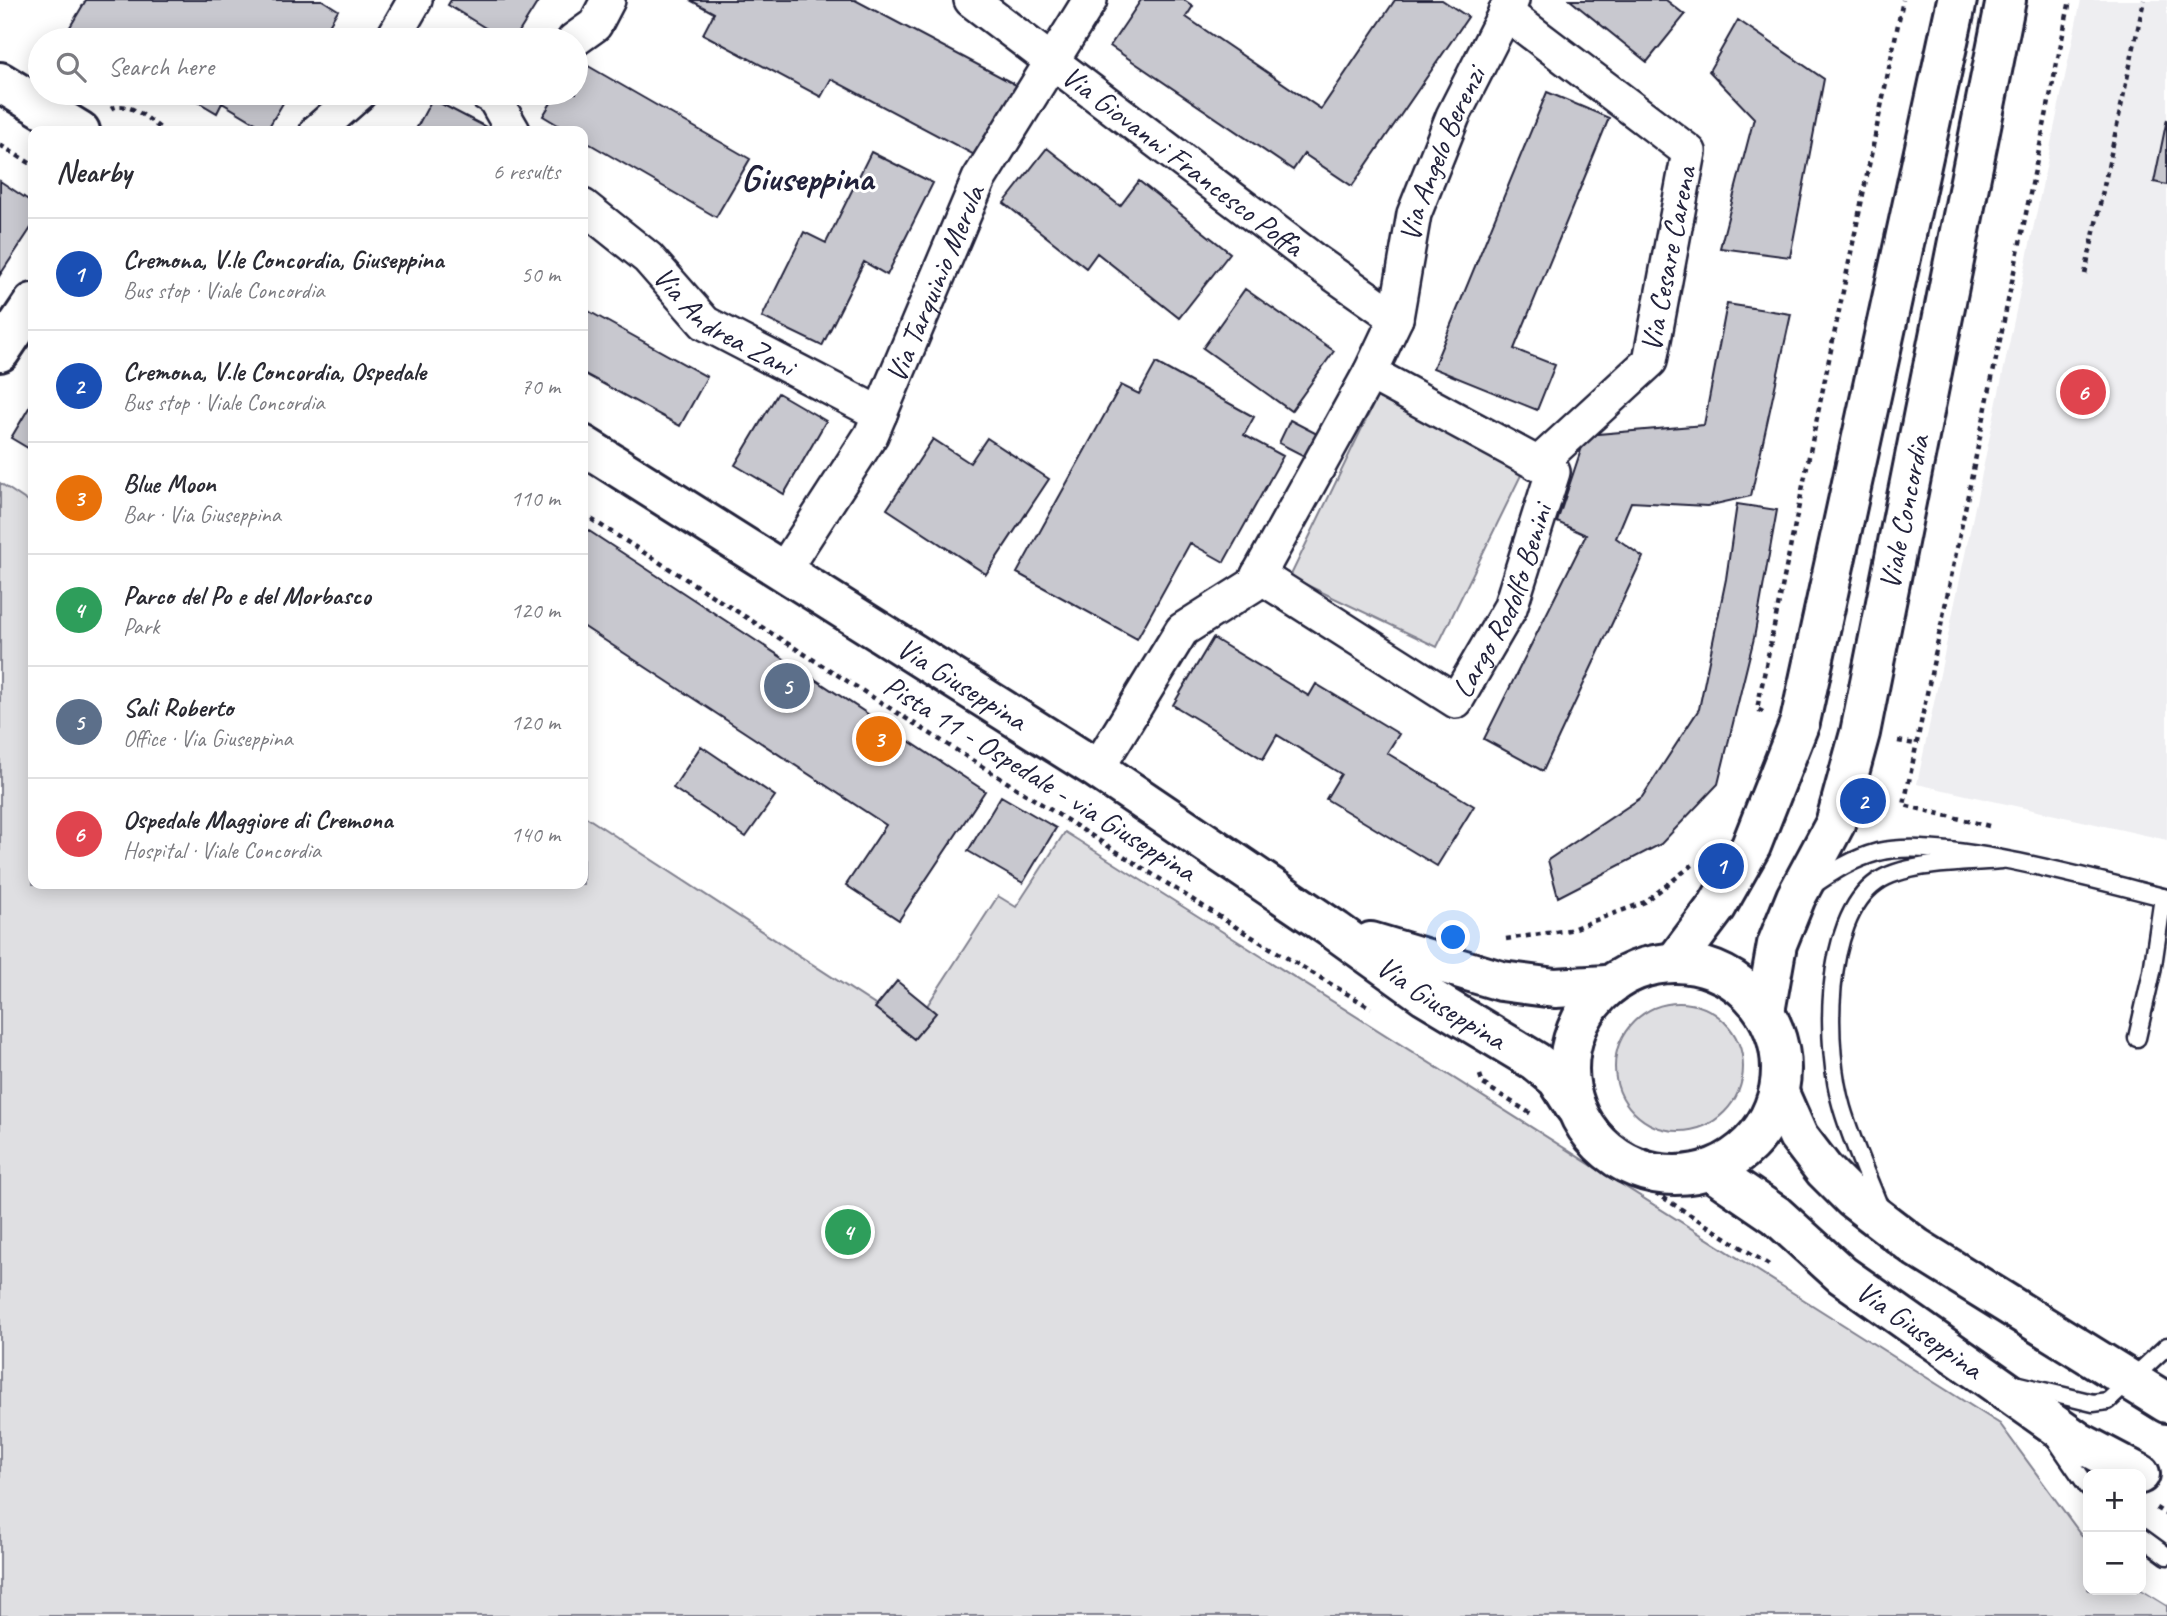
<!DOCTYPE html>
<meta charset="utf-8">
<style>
:root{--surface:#fff;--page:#f7f7f7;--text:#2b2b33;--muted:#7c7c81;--line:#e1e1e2;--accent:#1f6fb2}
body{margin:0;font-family:Caveat,sans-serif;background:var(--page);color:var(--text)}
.controls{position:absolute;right:21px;bottom:21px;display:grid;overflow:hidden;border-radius:14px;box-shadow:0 4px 18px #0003}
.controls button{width:63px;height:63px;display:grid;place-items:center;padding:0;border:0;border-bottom:2px solid var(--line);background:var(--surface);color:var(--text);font:35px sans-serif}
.you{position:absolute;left:1454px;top:938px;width:24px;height:24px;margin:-18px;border:5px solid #fff;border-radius:50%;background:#1a73e8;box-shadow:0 0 0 10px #1a73e833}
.badge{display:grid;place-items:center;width:46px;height:46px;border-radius:50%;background:var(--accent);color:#fff;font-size:23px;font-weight:700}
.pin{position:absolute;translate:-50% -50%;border:4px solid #fff;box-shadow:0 2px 7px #0006}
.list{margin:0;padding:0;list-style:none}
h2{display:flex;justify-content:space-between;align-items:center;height:91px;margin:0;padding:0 28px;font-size:30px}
h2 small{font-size:23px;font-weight:400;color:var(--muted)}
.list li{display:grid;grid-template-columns:46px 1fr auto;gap:21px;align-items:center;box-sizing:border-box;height:112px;padding:0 28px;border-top:2px solid var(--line)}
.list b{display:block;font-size:26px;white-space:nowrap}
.list p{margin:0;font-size:23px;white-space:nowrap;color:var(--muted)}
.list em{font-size:23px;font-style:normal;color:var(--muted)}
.icon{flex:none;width:38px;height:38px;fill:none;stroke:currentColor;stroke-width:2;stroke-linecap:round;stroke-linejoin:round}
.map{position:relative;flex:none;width:2167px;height:1616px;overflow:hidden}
.search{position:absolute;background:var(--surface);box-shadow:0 4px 18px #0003;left:28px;top:28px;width:560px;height:77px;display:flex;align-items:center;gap:18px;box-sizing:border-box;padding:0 24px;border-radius:38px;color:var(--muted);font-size:26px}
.panel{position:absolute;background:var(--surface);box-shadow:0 4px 18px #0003;left:28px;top:126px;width:560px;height:763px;border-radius:14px}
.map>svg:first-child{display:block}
.built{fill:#eeeef1}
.green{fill:#dfdfe2;stroke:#80808e;stroke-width:2}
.building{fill:#c8c8cf;stroke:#22223b;stroke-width:2}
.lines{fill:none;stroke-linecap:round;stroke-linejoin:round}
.lane-casing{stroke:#22223b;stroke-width:21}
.street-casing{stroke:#22223b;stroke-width:38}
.secondary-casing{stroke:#22223b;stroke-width:44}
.path{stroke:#22223b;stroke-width:4.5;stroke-dasharray:5 5;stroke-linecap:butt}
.lane{stroke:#fff;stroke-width:16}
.street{stroke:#fff;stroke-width:33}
.secondary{stroke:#fff;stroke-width:38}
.labels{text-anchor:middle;stroke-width:6;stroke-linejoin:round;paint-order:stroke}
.street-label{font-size:30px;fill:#22223b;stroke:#fff}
.district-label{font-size:37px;font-weight:bold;fill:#22223b;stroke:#fff}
</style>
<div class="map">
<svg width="2167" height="1616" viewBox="0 0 2167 1616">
<rect width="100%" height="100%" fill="#fff"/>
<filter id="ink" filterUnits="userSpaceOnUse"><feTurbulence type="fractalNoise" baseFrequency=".0143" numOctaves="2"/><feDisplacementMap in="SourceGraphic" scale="14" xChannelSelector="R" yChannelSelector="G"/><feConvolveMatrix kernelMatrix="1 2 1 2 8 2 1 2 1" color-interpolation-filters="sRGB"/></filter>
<g filter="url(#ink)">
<!-- built -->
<path class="built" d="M 2081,0 L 2167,0 L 2167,840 L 1917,784 Z"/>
<!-- green -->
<path class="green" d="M 1377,397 L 1524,469 L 1437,647 L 1290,577 Z
M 0,483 L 33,505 L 33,884 L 583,884 L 583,815 L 912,1029 L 998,896 L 1016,907 L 1065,832 L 2000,1424 L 2088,1544 L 2088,1590 L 2141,1590 L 2167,1606 L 2167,1616 L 0,1616 Z
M1615 1067a64 64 0 1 1 128 0a64 64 0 1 1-128 0Z"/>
<!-- building -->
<path class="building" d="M 86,0 L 322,0 L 338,10 L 320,40 L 93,40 L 70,27 Z
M 451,0 L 539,0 L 514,40 L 505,40 L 448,5 Z
M 690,0 L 855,0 L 1018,86 L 980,158 L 831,79 L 821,97 L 703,34 L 714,13 Z
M 1141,0 L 1184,0 L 1193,6 L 1186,17 L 1321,109 L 1395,0 L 1442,0 L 1468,17 L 1352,186 L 1304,154 L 1293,170 L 1110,46 Z
M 1570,0 L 1666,0 L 1685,15 L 1647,62 Z
M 1738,20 L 1824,79 L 1790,257 L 1720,248 L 1754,118 L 1709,71 Z
M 576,59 L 750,159 L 716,217 L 583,140 L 583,131 L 568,131 L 543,116 L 557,93 L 576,93 Z
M 1547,92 L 1609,118 L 1514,349 L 1555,365 L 1537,410 L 1433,368 Z
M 183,93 L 289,93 L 267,130 L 222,103 L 217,113 Z
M 432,99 L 486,127 L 484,131 L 415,131 Z
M 2167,119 L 2167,185 L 2154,182 Z
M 1047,148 L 1120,206 L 1139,181 L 1230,253 L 1179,318 L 1097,253 L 1086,268 L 1004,203 Z
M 871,152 L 933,183 L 887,275 L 864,262 L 822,346 L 762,317 L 804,232 L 826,243 Z
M 0,181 L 33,203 L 33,225 L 0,275 Z
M 1245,289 L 1334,351 L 1291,411 L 1203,348 Z
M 1727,304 L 1791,314 L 1751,496 L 1707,506 L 1631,502 L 1616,538 L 1643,557 L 1543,771 L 1484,739 L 1586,535 L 1557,522 L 1586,435 L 1704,425 Z
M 583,308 L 707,377 L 680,426 L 583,373 Z
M 1156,363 L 1254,417 L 1244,435 L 1283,456 L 1224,562 L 1190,543 L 1137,639 L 1017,573 L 1121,385 L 1139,394 Z
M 778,393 L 826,421 L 784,494 L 735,465 Z
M 33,401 L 33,451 L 11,438 Z
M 1290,420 L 1319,435 L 1308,458 L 1279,443 Z
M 987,438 L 1049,479 L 986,574 L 887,509 L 933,439 L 970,463 Z
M 1737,504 L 1777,510 L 1754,638 L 1718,784 L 1661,844 L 1558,897 L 1548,860 L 1642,797 L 1699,709 L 1726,579 Z
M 583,527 L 985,791 L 899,920 L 846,885 L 886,825 L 583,626 Z
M 1213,638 L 1309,696 L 1316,684 L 1399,734 L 1387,753 L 1474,806 L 1437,866 L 1326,799 L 1341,774 L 1277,735 L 1263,759 L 1173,705 Z
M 701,746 L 775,796 L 746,837 L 673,788 Z
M 1001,796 L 1056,828 L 1023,883 L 968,851 Z
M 897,981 L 936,1013 L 914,1039 L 875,1008 Z"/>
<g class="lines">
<!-- lane casing -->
<g class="lane-casing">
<path id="lane" d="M 1812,886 C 1834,871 1852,859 1878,852 C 1942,836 2099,881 2167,898
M 2137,1038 L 2152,972 L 2163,897
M 1880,1208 C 1867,1175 1852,1142 1842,1108 C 1825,1051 1822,920 1877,882 C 1905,862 1967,863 2002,860
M 2015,1384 L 2093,1403 L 2108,1401 L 2167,1346
M 2057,1442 L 2088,1487
M 2141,1537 L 2167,1556"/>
</g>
<!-- street casing -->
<g class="street-casing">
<g id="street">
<path id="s1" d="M 971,0 L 1312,259 L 1396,318"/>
<path d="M 1505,12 L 1689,152 L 1650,361 L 1538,464"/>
<path d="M 392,40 L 415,0"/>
<path d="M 574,40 L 595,25 L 608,0"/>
<path d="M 485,93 L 494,98 L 513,131"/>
<path d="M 317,131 L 360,93"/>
<path id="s2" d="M 583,206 L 648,258 L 705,323 L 880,414"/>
<path id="s3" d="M 783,571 L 871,435 L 979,179 L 1090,0"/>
<path id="s4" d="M 1258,575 L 1456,701 L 1510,608 L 1553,472 L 1370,373"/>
<path id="s5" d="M 1097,769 L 1182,630 L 1253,585 L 1370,373 L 1396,318 L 1414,214 L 1453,116 L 1512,0"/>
</g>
</g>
<!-- secondary casing -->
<g class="secondary-casing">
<g id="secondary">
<path d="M 0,82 L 80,131"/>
<path d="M 0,352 L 33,303"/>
<path id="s6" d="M 583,445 L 1097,769 L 1336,931 L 1425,995 L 1535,1061 L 1557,1079 L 1574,1106"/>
<path d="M 1371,942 L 1501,981 L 1555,988 L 1607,985"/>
<path d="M 1675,962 L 1717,906 L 1751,846 L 1800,722 L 1957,0"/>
<circle cx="1675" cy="1069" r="106"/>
<path id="s7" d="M 1765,1012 L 1777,944 L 1796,897 L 1835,824 L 1860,733 L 2006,0"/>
<path d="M 1779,1093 L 1798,1136 L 1824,1170 L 1853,1199 L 1917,1248 L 2167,1403"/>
<path id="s8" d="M 1710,1170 L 1776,1215 L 1842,1275 L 2079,1442 L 2140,1474"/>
</g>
</g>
<!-- path -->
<path class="path" d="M 111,109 C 128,98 151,122 164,131
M 0,145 L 33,165
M 2085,274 L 2144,0
M 583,514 L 1247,934 L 1371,1008
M 1763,712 L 1757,709 L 1903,0
M 1898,741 L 1915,744
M 1989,826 L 1904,805 L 2070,0
M 1506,939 L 1569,930 L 1645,902 L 1695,863
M 1480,1075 L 1483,1084 L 1533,1115
M 1579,1144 L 1769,1265
M 2156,1508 L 2167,1515"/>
<!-- lane -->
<use href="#lane" class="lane"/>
<!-- street -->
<use href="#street" class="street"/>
<!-- secondary -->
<use href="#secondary" class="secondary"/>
</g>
</g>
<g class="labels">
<!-- street labels -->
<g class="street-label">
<text dy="10" stroke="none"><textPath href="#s5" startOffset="721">Via Angelo Berenzi</textPath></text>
<text dy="10" stroke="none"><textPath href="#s1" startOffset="266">Via Giovanni Francesco Poffa</textPath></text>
<text transform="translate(1668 259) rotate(-79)" y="10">Via Cesare Carena</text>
<text dy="10" stroke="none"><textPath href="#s3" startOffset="326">Via Tarquinio Merula</textPath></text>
<text dy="10" stroke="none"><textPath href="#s2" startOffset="184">Via Andrea Zani</textPath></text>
<text dy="10" stroke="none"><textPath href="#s7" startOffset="522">Viale Concordia</textPath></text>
<text dy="10" stroke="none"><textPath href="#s4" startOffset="346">Largo Rodolfo Benini</textPath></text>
<text dy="10" stroke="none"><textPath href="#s6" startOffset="448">Via Giuseppina</textPath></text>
<text transform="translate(1040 778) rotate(32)" y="10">Pista 11 - Ospedale - via Giuseppina</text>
<text dy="10" stroke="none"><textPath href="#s6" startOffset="1024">Via Giuseppina</textPath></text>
<text dy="10" stroke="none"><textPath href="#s8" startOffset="264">Via Giuseppina</textPath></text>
</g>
<!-- district labels -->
<g class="district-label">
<text x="807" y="190">Giuseppina</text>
</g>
</g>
</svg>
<div class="controls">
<button>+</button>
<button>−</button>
</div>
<div class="you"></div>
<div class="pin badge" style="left:1721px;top:866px;background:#1a4fb4">1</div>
<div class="pin badge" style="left:1863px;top:801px;background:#1a4fb4">2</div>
<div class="pin badge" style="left:879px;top:739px;background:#e8710a">3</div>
<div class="pin badge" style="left:848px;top:1232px;background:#2e9e5b">4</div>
<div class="pin badge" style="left:787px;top:686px;background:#5c6f8a">5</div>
<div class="pin badge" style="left:2083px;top:392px;background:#e0444e">6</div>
<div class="search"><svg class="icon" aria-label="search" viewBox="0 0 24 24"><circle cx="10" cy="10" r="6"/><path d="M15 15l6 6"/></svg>Search here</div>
<section class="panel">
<h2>Nearby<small>6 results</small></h2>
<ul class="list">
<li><span class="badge" style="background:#1a4fb4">1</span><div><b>Cremona, V.le Concordia, Giuseppina</b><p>Bus stop · Viale Concordia</p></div><em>50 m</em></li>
<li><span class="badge" style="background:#1a4fb4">2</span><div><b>Cremona, V.le Concordia, Ospedale</b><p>Bus stop · Viale Concordia</p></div><em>70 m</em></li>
<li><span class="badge" style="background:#e8710a">3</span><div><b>Blue Moon</b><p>Bar · Via Giuseppina</p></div><em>110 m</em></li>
<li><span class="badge" style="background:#2e9e5b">4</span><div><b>Parco del Po e del Morbasco</b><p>Park</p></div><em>120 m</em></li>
<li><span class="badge" style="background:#5c6f8a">5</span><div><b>Sali Roberto</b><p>Office · Via Giuseppina</p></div><em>120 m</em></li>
<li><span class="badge" style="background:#e0444e">6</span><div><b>Ospedale Maggiore di Cremona</b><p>Hospital · Viale Concordia</p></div><em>140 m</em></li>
</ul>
</section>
</div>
